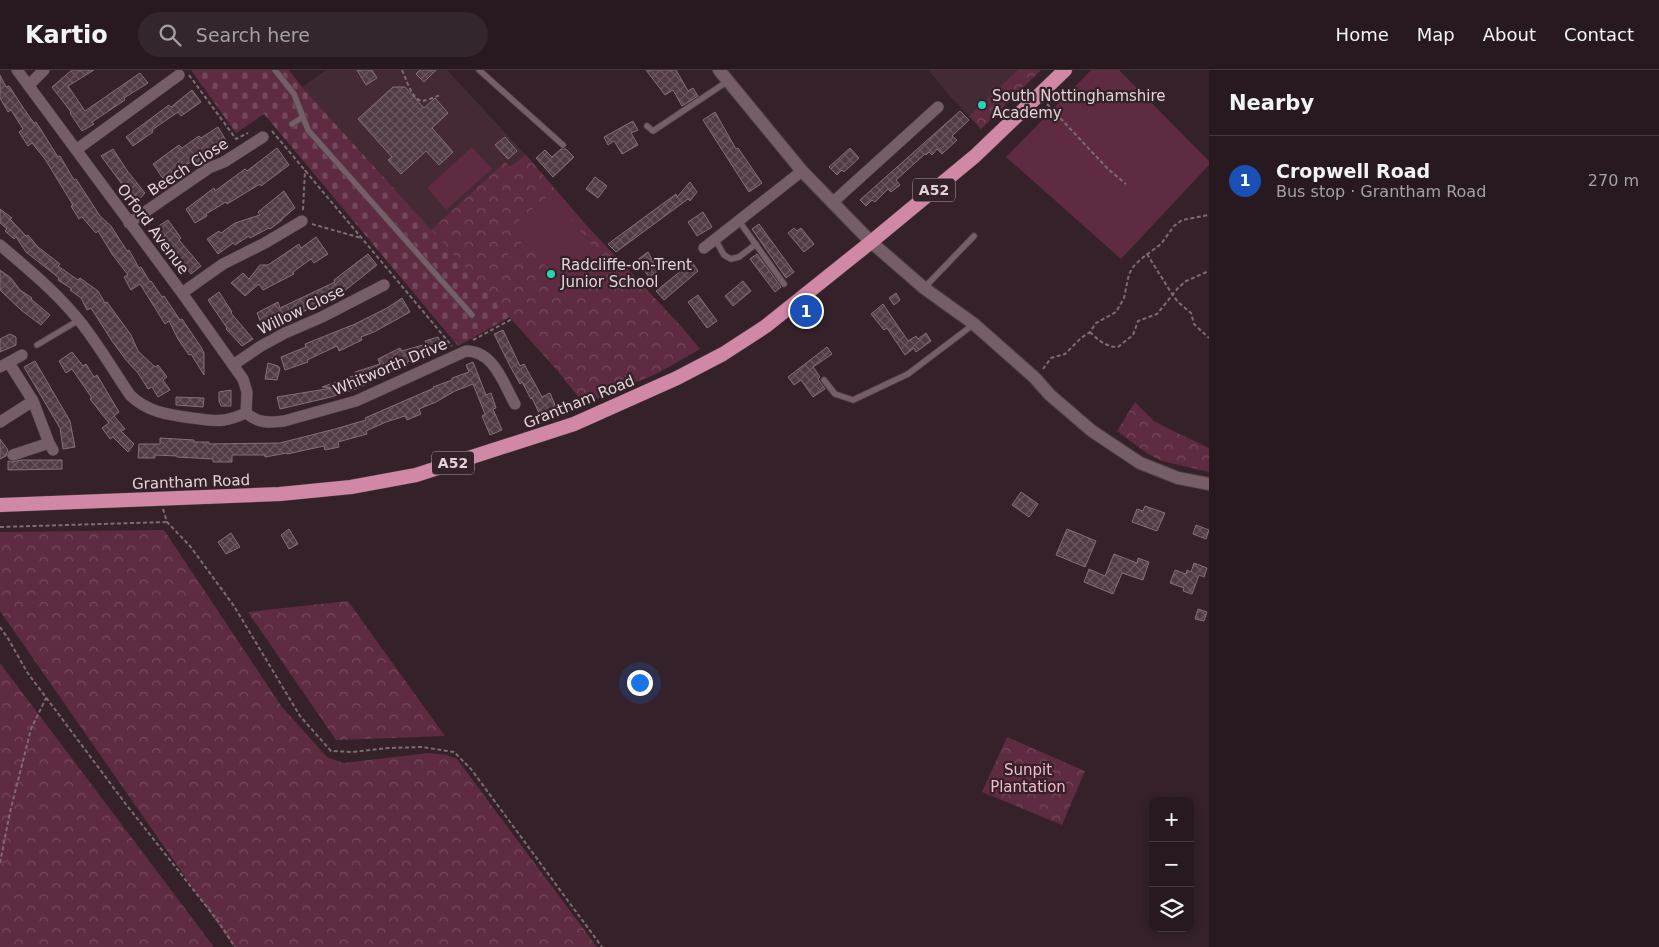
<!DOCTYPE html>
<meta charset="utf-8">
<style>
:root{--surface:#27191f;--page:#33262c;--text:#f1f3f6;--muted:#a4a0a4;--line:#43383d;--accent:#0f766e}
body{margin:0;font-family:"DejaVu Sans",sans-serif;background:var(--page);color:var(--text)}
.controls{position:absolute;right:15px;bottom:15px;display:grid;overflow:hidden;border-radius:10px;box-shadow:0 2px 8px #0003}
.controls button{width:45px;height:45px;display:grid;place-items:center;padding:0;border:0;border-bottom:1px solid var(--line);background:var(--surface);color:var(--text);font:25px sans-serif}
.you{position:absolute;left:639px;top:612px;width:18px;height:18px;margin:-12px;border:4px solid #fff;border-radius:50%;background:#1a73e8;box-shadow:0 0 0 8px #1a73e833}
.badge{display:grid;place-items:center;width:32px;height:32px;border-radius:50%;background:var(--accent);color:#fff;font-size:16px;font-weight:700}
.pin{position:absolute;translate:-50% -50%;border:2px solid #fff;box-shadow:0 1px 5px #0006}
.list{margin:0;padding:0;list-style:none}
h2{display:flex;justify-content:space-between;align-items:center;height:65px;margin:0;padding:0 20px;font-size:21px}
h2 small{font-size:16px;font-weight:400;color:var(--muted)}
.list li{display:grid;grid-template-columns:32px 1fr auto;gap:15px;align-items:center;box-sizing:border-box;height:90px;padding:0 20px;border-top:1px solid var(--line)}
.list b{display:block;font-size:19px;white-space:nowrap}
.list p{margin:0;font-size:16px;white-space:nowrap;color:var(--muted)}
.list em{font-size:16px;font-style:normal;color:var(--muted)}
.icon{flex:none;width:28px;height:28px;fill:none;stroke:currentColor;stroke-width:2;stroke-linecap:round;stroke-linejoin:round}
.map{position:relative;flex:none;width:1209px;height:877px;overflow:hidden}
header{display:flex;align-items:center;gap:30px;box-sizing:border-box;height:70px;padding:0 25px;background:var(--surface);border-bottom:1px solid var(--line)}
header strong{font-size:24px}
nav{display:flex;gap:28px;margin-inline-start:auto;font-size:18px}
.search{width:350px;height:45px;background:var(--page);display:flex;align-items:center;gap:12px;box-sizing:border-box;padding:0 18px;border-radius:28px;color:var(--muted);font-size:19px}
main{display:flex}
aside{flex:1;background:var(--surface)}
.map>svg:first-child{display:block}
.built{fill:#432a35}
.forest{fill:url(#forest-crowns)}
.cemetery{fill:url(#cemetery-stones)}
.garden{fill:#5e2b42}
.building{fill:url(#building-cross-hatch);stroke:#856e77}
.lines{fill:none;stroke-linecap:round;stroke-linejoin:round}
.service-casing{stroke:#4e3f46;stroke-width:7}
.minor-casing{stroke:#4e3f46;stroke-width:12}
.tertiary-casing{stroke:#4e3f46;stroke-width:14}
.trunk-casing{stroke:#4e3f46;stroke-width:15}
.path{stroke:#7c6c73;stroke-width:2;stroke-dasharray:4 2.5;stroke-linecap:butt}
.service{stroke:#755e67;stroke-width:5.5}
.minor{stroke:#755e67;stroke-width:11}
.tertiary{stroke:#755e67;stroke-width:12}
.trunk{stroke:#d088a6;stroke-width:14}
.poi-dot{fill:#24d5af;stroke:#342129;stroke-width:2}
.labels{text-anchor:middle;stroke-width:4.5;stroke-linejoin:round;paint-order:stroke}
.shield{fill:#342129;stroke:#ad9ea4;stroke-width:1}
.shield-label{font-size:14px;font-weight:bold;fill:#e1d4d9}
.poi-label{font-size:15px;fill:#e1d4d9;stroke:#342129;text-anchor:start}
.street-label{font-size:15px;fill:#e1d4d9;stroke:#342129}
.park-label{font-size:15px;fill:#f6b9d1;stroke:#342129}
</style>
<header>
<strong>Kartio</strong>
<div class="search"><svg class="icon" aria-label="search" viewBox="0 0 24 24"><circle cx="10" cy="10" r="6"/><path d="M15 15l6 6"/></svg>Search here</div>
<nav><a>Home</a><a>Map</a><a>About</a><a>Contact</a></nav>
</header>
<main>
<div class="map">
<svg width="1209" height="877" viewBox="0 0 1209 877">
<defs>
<pattern id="forest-crowns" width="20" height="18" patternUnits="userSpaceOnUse" patternTransform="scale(1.25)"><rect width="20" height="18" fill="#5e2b42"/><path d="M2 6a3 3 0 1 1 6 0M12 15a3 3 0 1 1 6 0" fill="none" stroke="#75495d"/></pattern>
<pattern id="cemetery-stones" width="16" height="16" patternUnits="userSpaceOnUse" patternTransform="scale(1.25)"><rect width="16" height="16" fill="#5e2b42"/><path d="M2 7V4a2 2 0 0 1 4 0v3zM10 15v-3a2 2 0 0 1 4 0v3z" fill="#75495d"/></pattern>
<pattern id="building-cross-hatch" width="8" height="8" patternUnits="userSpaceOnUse" patternTransform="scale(1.25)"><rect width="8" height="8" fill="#513c45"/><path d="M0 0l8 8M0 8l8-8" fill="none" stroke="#6a575f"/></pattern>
</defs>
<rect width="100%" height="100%" fill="#342129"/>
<!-- built -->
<path class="built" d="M 326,0 L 447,0 L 526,85 L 587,156 L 680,255 L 700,279 L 658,303 L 584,334 L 556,299 L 302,17 Z
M 928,0 L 1041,0 L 981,59 L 948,24 Z"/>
<!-- forest -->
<path class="forest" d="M 1018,0 L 1041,0 L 981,59 L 969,46 Z
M 526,85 L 587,156 L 680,255 L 700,279 L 658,303 L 584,334 L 556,299 L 431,160 L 505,92 L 510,97 Z
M 1135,332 L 1154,351 L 1171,360 L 1209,378 L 1209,402 L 1162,391 L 1148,384 L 1117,361 Z
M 164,460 L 282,637 L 327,687 L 343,693 L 429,683 L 447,685 L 457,689 L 597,877 L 234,877 L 0,541 L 0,462 Z
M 348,531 L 445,666 L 336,670 L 248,542 Z
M 0,593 L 214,877 L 0,877 Z
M 1007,667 L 1085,701 L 1062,755 L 982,722 Z"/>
<!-- cemetery -->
<path class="cemetery" d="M 191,0 L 289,0 L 302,17 L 510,247 L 458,276 L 264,44 L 236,63 Z"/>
<!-- garden -->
<path class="garden" d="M 1091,0 L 1119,0 L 1209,91 L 1209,95 L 1121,189 L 1006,87 Z
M 472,77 L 492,99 L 446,140 L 427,118 Z
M 549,125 L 610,195 L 573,227 L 526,173 L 506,190 L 504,188 L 523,171 L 512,157 Z"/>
<!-- building -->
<path class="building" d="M 72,0 L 94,0 L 68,16 L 85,41 L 140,3 L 148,13 L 124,28 L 125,30 L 92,52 L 94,54 L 82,61 L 70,43 L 71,42 L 52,17 Z
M 357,0 L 372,0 L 377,8 L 366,15 Z
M 420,0 L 436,0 L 424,12 L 416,4 Z
M 646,0 L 676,0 L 688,21 L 693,18 L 698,26 L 682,36 L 673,20 L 665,25 Z
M 0,5 L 6,17 L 9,16 L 24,39 L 34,53 L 36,52 L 58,87 L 60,86 L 74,110 L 76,109 L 100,146 L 111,156 L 127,181 L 129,180 L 139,198 L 141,197 L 150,212 L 151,211 L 162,227 L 164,226 L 180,250 L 182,249 L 201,277 L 204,283 L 204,305 L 191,284 L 189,285 L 178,269 L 169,251 L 165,254 L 140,214 L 131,220 L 124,207 L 128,205 L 112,184 L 98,161 L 96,163 L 82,147 L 79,149 L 71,136 L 73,135 L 45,89 L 32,73 L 28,76 L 19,62 L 23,59 L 11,40 L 8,42 L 0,28 Z
M 393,17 L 405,17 L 424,38 L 435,28 L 448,43 L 432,58 L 453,82 L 439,95 L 426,81 L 401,104 L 388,90 L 392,87 L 358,49 Z
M 192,20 L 201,32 L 181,46 L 178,42 L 152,60 L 153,62 L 133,76 L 126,67 L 169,35 L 171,37 Z
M 960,41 L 969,50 L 952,66 L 957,70 L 942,84 L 937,79 L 932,85 L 929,82 L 926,85 L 925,84 L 896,110 L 900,115 L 891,122 L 888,119 L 875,132 L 872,130 L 866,136 L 860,130 Z
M 715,42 L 736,79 L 738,78 L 762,113 L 749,122 L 703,50 Z
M 633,51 L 638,60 L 631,63 L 638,75 L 622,84 L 614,71 L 608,75 L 604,67 Z
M 218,57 L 228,74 L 197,92 L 195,88 L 182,99 L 164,110 L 153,94 L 179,75 L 182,78 L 199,66 L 201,68 Z
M 505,67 L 517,81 L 508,89 L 495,75 Z
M 277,78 L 289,95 L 261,116 L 260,114 L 227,134 L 226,132 L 206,144 L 207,146 L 195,153 L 186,139 L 214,118 L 215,121 L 245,99 L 247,101 Z
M 850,78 L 859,88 L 844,102 L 842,100 L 837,105 L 829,97 Z
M 113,79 L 128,102 L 145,123 L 136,133 L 101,86 Z
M 561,79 L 566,79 L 574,87 L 553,107 L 536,88 L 545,80 L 552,87 Z
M 595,107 L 607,116 L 598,128 L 586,119 Z
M 690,112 L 697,122 L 690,131 L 688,129 L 616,182 L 608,174 L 676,124 L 677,127 Z
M 284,121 L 295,138 L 282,149 L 282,150 L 270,159 L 269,158 L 250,168 L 249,166 L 235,175 L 233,173 L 218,184 L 207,169 L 219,161 L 221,163 L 235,153 L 260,145 L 258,142 Z
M 0,139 L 12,148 L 10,149 L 26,166 L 28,165 L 38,177 L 60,194 L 58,196 L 78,210 L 80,208 L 98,221 L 105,233 L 107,232 L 131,265 L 138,281 L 155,297 L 158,295 L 167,307 L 163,310 L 170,320 L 158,327 L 152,317 L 148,319 L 138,303 L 126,290 L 112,271 L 91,238 L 87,240 L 81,228 L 70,220 L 72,219 L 58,210 L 59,208 L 26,182 L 16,167 L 14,169 L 5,161 L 7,159 L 0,153 Z
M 703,142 L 712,157 L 697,166 L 688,152 Z
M 168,150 L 181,168 L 179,170 L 201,196 L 191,204 L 170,180 L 157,157 Z
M 759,154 L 794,202 L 786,208 L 752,159 Z
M 794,158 L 797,161 L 801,158 L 814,174 L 804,182 L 788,163 Z
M 316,167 L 328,184 L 314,193 L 311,189 L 293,202 L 294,204 L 263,220 L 259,214 L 245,226 L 231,213 L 243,203 L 249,209 L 260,195 L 268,195 L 299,174 L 301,178 Z
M 648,182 L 658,201 L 649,207 L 637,190 Z
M 368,184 L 377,195 L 338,226 L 315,237 L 314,236 L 286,251 L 264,260 L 257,243 L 278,232 L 280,238 L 335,212 L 334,210 Z
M 757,184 L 781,217 L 775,222 L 750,189 Z
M 692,192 L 698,201 L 664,230 L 656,221 Z
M 0,200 L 11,208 L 20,220 L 32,228 L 31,229 L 50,245 L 41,255 L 21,240 L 0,220 Z
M 743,211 L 751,221 L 733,236 L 725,226 Z
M 219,222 L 232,242 L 231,243 L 253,269 L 242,276 L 226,259 L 227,258 L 208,230 Z
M 896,223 L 900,230 L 894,235 L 889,228 Z
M 698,225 L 717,251 L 707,258 L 688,232 Z
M 402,228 L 410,242 L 374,262 L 361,267 L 362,270 L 339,281 L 337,276 L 307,290 L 308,292 L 285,300 L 281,287 L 306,277 L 305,274 L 355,254 L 387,238 Z
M 883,234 L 908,271 L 916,266 L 918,269 L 926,263 L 931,271 L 916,282 L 914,278 L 905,285 L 887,258 L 884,260 L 871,244 Z
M 503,260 L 520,296 L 524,294 L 542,327 L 550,323 L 556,337 L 540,345 L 532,328 L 531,329 L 522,312 L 520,314 L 510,296 L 494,264 Z
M 10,264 L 16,267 L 16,275 L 0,282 L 0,269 Z
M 438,267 L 443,277 L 407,292 L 407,294 L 381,306 L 381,307 L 356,319 L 331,327 L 280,339 L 277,327 L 332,318 L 322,317 L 356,305 L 355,302 L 380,294 L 378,289 L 400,278 L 402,281 L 426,274 L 425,271 Z
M 827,277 L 832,284 L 813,297 L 820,307 L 818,309 L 825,319 L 813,327 L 801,310 L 794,315 L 788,307 Z
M 72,282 L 83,296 L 86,294 L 94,307 L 97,305 L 119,342 L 114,346 L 125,359 L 121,361 L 134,374 L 128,382 L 113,367 L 110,369 L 102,358 L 109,353 L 90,329 L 92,328 L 72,299 L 66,303 L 59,291 Z
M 35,291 L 70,351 L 75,377 L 63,379 L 60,358 L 24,297 Z
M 473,292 L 486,325 L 491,323 L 496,338 L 493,339 L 502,360 L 490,365 L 482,346 L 485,344 L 473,314 L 455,321 L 436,332 L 419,339 L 421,344 L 407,350 L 405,346 L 386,352 L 366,361 L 367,364 L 338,372 L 339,377 L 325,380 L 324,376 L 287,384 L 287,383 L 265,387 L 265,385 L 232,385 L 232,392 L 213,392 L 213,389 L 177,387 L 177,386 L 155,385 L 155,388 L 138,388 L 139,374 L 160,374 L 160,368 L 194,370 L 194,372 L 209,372 L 209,374 L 280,373 L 335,359 L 366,350 L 365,348 L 381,341 L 434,318 L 433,317 L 452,310 L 452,308 L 469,302 L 466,295 Z
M 268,293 L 278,296 L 280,298 L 277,310 L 265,309 Z
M 231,320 L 231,336 L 221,336 L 219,331 L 219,322 Z
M 176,327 L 204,328 L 203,337 L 176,335 Z
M 0,369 L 8,380 L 6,386 L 0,389 Z
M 21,390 L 62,390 L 62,399 L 8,400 L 8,391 L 12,392 Z
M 1021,422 L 1038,434 L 1029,447 L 1012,435 Z
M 1145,436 L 1165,443 L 1157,461 L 1132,452 L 1137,439 L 1143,441 Z
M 1196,455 L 1209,460 L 1206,469 L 1193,464 Z
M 289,459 L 298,474 L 289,479 L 281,465 Z
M 1067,459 L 1096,471 L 1085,497 L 1056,485 Z
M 231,463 L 240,477 L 226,484 L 218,472 Z
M 1114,484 L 1137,493 L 1138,488 L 1149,492 L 1143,510 L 1122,503 L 1113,524 L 1084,512 L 1089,499 L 1105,506 Z
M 1194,493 L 1207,498 L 1204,507 L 1199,505 L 1192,524 L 1183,521 L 1184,518 L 1170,513 L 1175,500 L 1186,504 L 1187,500 L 1191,502 Z
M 1198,539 L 1207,542 L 1204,551 L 1195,549 Z"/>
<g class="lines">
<!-- service casing -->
<g class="service-casing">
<path id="service" d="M 275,0 L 294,24 L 308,60 L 472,245
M 479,0 L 563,75
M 292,54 L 303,47
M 647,56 L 653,61 L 728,11
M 739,151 L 784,214
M 715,169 L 724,185 L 731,189 L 739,187 L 756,174
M 924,218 L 974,166
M 37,275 L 79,250
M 824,310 L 835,324 L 853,330 L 908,304 L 974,254"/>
</g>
<!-- minor casing -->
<g class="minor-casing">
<path id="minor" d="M 17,0 L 182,223 L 243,309 L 247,322 L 246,343
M 29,15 L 44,0
M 76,80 L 179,5
M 832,133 L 938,37
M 129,153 L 209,98 L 224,92 L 263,67
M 0,175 C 27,198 55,221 78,249 C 97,272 113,300 130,325 C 147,342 169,345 192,348 C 203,349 213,352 224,350 C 232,349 239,346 246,343 C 258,353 268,353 284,351 L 356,331 L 466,281 C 494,281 503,313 515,334
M 704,178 L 802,101
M 182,223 L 223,194 L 265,173 L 302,151
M 9,293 L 33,331 L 49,373
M 233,295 L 261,276 L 285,263 L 322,247 L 384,215
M 0,297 L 22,285
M 0,352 L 33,331
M 13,385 L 49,373 L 53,380"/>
</g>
<!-- tertiary casing -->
<g class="tertiary-casing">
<path id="tertiary" d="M 719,0 L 802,101 L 871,172 L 924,218 L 974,254 L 1035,308 L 1050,325 L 1092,361 L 1140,393 L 1178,408 L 1209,414"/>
</g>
<!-- trunk casing -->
<g class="trunk-casing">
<path id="trunk" d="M 0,435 L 280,424 L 351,417 L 416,405 L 574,354 L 677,308 L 723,284 L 766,256 L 871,172 L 975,86 L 1065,0"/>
</g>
<!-- path -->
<path class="path" d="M 402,0 C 406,8 412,31 423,31 C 428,30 435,27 440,25
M 189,5 L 236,69 L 248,63
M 1047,34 L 1108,99 L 1126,114
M 272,61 L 452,276
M 303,140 L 305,100
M 312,154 L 361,168
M 1147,184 L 1172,224 L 1178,232 L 1191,243 L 1194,254 L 1209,268
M 1090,262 C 1098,270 1106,277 1118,277 L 1133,265 L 1138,251 L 1157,244 L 1178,218 L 1186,211 L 1209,201
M 473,270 L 512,249
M 1043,299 L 1051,288 L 1065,284 L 1081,268 L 1090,262 L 1096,253 L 1116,242 L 1124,228 L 1129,204 L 1133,197 L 1141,189 L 1161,174 L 1174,156 L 1182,150 L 1209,145
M 163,439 L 167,452 L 190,476 L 234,536 L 300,646 L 331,681 L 353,682 L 388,678 L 422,677 L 454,682 L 471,699 L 602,877
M 0,457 L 167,452
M 0,557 L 9,570 L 27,602 L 125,733 L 218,851 L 235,877
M 0,793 L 10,742 L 31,659 L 46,628"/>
<!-- service -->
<use href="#service" class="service"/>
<!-- minor -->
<use href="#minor" class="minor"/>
<!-- tertiary -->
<use href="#tertiary" class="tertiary"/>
<!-- trunk -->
<use href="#trunk" class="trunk"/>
</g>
<!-- markers -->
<g class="poi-dot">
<circle cx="982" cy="35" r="5"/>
<circle cx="551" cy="204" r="5"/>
</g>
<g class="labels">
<!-- shield labels -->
<g class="shield">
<rect x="913" y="108.5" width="42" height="23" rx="4"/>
<rect x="432" y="381.5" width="42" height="23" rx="4"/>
</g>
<g class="shield-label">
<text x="934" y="125">A52</text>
<text x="453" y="398">A52</text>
</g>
<!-- poi labels -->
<g class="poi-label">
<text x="992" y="31">South Nottinghamshire<tspan x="992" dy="17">Academy</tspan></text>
<text x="561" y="200">Radcliffe-on-Trent<tspan x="561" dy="17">Junior School</tspan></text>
</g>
<!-- street labels -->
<g class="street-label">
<text transform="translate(188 97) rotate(-33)" y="5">Beech Close</text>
<text transform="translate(153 159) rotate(53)" y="5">Orford Avenue</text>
<text transform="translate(301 240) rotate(-26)" y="5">Willow Close</text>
<text transform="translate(390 297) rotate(-23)" y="5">Whitworth Drive</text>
<text transform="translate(579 332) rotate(-22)" y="5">Grantham Road</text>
<text transform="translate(191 412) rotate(-2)" y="5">Grantham Road</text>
</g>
<!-- park labels -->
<g class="park-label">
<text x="1028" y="705">Sunpit<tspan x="1028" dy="17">Plantation</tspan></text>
</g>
</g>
</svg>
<div class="controls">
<button>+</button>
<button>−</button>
<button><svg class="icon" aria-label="layers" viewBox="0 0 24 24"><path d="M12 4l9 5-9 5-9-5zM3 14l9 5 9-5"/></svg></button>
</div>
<div class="you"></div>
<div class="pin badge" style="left:806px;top:241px;background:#1a4fb4">1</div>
</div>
<aside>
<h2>Nearby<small></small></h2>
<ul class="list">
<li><span class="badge" style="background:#1a4fb4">1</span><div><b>Cropwell Road</b><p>Bus stop · Grantham Road</p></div><em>270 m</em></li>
</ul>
</aside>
</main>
